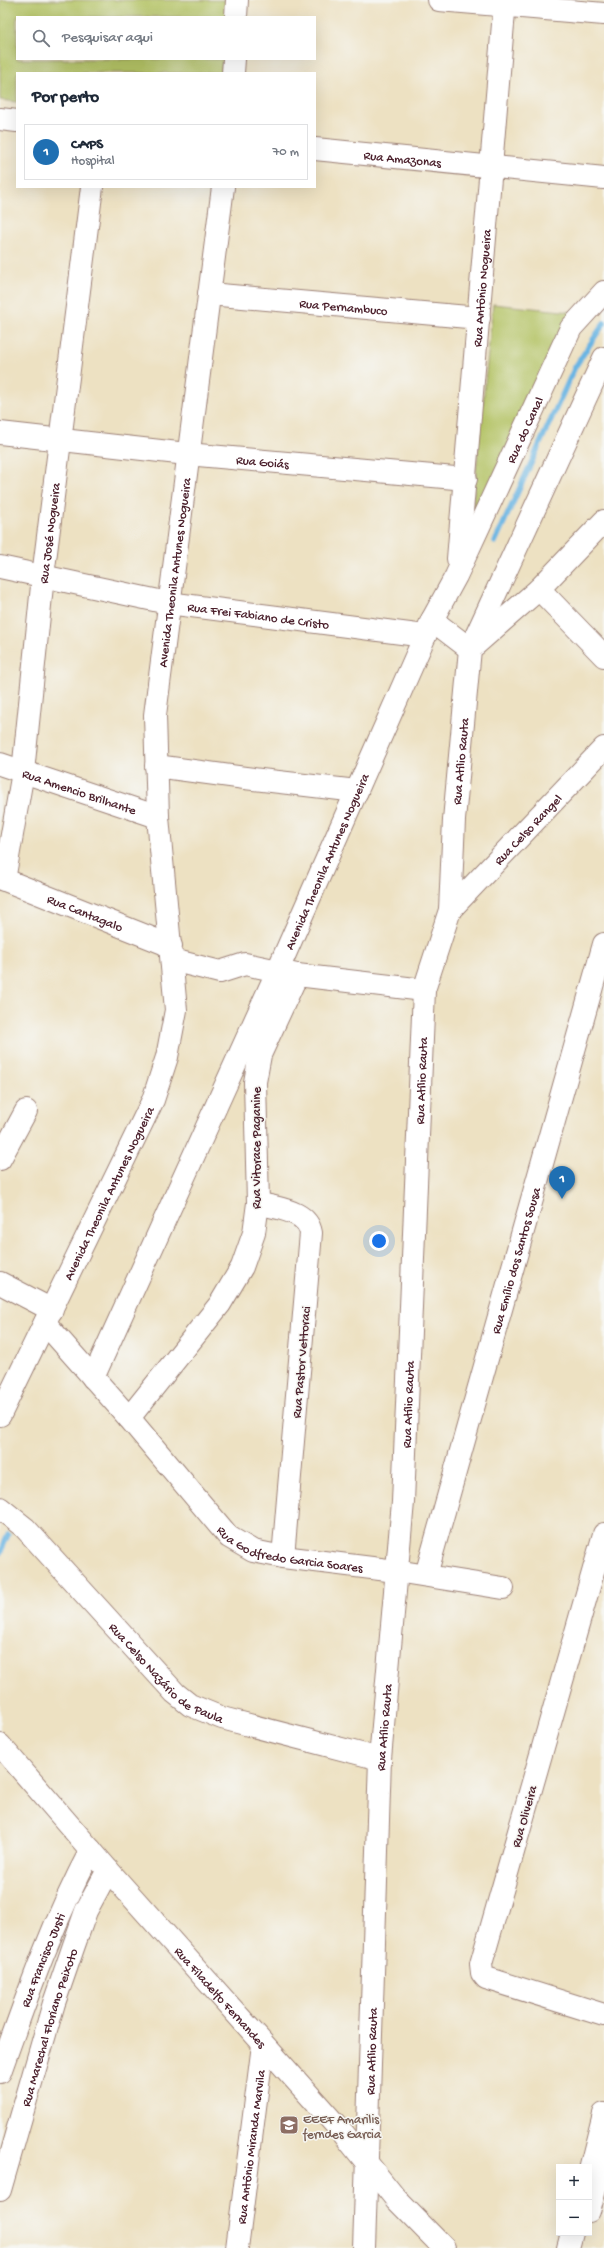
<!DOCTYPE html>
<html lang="pt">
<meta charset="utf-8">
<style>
:root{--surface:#fff;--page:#f2f2f3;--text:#1f2937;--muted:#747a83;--line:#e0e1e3;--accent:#1f6fb2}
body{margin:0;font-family:"Gochi Hand",sans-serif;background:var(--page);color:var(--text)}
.controls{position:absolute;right:12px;bottom:12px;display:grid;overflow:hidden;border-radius:0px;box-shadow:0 4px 16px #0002}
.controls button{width:36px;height:36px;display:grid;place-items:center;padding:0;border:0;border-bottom:1px solid var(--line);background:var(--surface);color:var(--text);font:20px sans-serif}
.you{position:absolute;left:379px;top:1241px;width:14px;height:14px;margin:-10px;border:3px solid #fff;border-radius:50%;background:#1a73e8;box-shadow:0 0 0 6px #1a73e833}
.badge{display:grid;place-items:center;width:26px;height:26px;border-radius:50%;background:var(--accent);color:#fff;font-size:13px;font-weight:700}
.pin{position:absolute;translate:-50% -33px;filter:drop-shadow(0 1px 2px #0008)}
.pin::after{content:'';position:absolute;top:21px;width:14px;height:12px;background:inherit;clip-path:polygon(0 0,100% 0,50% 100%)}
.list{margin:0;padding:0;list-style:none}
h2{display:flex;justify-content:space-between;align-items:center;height:52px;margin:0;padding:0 16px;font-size:17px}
h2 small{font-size:13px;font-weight:400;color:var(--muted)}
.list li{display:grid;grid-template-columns:26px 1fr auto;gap:12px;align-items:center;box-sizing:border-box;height:56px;margin:0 8px 8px;padding:0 8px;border:1px solid var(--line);border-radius:0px}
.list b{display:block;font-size:15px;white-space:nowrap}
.list p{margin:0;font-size:13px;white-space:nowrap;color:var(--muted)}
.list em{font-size:13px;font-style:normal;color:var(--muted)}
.icon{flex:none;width:22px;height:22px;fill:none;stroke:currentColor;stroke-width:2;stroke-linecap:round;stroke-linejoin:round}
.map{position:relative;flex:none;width:604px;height:2248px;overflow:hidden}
.search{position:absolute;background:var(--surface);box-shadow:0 4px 16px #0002;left:16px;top:16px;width:300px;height:44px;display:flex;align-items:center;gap:10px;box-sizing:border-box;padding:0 14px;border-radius:0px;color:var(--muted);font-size:15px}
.panel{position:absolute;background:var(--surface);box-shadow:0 4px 16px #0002;left:16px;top:72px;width:300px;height:116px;border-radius:0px}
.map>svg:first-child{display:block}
.green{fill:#b4c365;stroke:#7f7148}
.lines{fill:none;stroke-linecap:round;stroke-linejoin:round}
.stream{stroke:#6bb5e3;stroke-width:5.5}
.minor-casing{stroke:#9c8076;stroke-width:24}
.major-casing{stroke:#9c8076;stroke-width:24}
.minor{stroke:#fff;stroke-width:22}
.major{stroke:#fff;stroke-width:22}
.labels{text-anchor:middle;stroke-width:3;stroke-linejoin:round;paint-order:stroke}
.street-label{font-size:13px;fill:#4a1f2b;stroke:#f6f6f2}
.education-label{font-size:13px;fill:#785e54;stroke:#f6f6f2;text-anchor:start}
</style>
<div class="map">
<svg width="604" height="2248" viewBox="0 0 604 2248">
<rect width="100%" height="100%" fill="#f6f6f2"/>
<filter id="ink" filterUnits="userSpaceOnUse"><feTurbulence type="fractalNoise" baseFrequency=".025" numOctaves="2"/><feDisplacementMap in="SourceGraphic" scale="8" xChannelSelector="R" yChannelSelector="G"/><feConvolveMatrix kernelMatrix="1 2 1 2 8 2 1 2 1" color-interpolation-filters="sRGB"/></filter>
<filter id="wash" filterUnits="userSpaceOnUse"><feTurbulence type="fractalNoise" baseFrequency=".012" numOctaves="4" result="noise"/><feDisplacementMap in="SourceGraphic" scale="16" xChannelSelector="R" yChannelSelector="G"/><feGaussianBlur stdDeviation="0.9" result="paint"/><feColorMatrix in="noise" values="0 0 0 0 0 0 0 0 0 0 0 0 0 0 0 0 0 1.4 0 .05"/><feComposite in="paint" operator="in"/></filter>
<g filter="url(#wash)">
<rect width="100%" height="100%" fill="#ede1c2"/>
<!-- green -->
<path class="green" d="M 0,0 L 237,0 L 236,17 L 17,17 L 17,59 L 234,59 L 233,73 L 17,73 L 17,102 L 0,100 Z
M 493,304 L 572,312 L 470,530 Z"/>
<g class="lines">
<!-- stream -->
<path class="stream" d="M 495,542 L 575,367 L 604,323
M 0,1553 L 8,1535"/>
</g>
</g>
<g filter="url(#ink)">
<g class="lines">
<!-- minor casing -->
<g class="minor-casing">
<g id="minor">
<path d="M 439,0 L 604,14"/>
<path d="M 236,17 L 237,0"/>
<path d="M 233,73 L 234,59"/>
<path d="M 0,119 L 17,121"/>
<path id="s1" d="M 315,149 L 604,178"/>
<path id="s2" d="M 209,294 L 479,318"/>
<path id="s3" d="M 0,433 L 187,454 L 466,479"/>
<path id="s4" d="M 458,559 L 505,0"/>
<path id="s5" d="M 0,567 L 168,603 L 425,636"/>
<path d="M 539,589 L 604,656"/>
<path d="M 432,620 L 470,649"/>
<path d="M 475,645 L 539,589 L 604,521"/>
<path id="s6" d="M 0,764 L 158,817"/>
<path d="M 156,766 L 245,778 L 357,791"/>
<path id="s7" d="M 0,878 L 171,946"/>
<path id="s8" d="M 4,880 L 23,772 L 43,576 L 92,187"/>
<path id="s9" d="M 450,910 L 604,748"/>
<path d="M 172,960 L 220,972 L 245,964 L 297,975 L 424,990"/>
<path d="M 0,1159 L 26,1111"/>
<path d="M 258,1203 C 278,1209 307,1210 311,1233 L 283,1557"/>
<path d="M 0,1283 L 52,1310"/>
<path id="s10" d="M 45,1323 L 129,1418 L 229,1537 L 253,1551 L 283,1557 L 396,1571 L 503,1588"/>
<path id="s11" d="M 93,1378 L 277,972 L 432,620 L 456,576 L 571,328 L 604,292"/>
<path id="s12" d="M 0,1415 L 153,1100 L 167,1057 L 176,1010 L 158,817 L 155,715 L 223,187"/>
<path d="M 129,1418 L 220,1304 L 242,1267 L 254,1233 L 258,1203 L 255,1082 L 260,1055 L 297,975"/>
<path id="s13" d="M 0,1508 L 25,1528 L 175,1693 L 190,1705 L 222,1718 L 380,1759"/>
<path d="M 604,1534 L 481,1964 L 482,1973 L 486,1978 L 604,2015"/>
<path id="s14" d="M 426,1575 L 604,944"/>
<path id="s15" d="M 0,2072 C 27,1996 53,1921 91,1850"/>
<path id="s16" d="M 0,2190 L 54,2003 L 73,1948 L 86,1911 L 108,1870"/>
<path id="s17" d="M 237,2248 L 263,2045"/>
<path id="s18" d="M 364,2248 L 380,1759 L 403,1502 L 424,990 L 450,910 L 454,820 L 470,649 L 604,358"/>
</g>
</g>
<!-- major casing -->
<g class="major-casing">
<g id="major">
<path id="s19" d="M 0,1745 L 108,1870 L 343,2133 L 396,2199 L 444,2248"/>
<path d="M 590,2169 L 604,2114"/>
<path d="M 589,2211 L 604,2154"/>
<path d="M 568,2248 L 572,2233"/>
</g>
</g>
<!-- minor -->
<use href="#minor" class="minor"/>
<!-- major -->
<use href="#major" class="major"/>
</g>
</g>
<!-- icons -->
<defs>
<g id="school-square" transform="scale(1)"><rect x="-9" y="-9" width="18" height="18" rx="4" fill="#8d6e63" stroke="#f6f6f2"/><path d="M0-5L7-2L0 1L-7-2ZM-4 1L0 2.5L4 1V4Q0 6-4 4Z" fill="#fff"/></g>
</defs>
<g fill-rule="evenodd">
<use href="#school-square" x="289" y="2125"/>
</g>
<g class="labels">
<!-- street labels -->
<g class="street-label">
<text dy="5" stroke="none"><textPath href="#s1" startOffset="88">Rua Amazonas</textPath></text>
<text dy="5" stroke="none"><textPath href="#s4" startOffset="272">Rua Antônio Nogueira</textPath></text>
<text dy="5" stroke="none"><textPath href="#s2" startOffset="135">Rua Pernambuco</textPath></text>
<text dy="5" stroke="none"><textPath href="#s11" startOffset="1042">Rua do Canal</textPath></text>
<text dy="5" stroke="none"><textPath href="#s3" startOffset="264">Rua Goiás</textPath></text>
<text dy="5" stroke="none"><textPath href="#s8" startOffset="350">Rua José Nogueira</textPath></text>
<text dy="5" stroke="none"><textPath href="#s12" startOffset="883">Avenida Theonila Antunes Nogueira</textPath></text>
<text dy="5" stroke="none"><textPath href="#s5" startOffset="263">Rua Frei Fabiano de Cristo</textPath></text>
<text dy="5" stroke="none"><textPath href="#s18" startOffset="1493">Rua Atílio Rauta</textPath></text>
<text dy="5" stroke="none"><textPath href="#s6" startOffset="84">Rua Amencio Brilhante</textPath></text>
<text dy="5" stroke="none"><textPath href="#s9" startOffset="112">Rua Celso Rangel</textPath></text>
<text dy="5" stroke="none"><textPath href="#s11" startOffset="567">Avenida Theonila Antunes Nogueira</textPath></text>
<text dy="5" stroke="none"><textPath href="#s7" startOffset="92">Rua Cantagalo</textPath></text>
<text dy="5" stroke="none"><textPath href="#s18" startOffset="1169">Rua Atílio Rauta</textPath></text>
<text transform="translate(255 1148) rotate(-90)" y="5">Rua Vitorace Paganine</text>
<text dy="5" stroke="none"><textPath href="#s12" startOffset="247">Avenida Theonila Antunes Nogueira</textPath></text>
<text dy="5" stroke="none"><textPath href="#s14" startOffset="327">Rua Emílio dos Santos Sousa</textPath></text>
<text transform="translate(300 1362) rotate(-85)" y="5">Rua Pastor Vettoraci</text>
<text dy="5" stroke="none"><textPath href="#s18" startOffset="845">Rua Atílio Rauta</textPath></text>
<text dy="5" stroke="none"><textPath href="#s10" startOffset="345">Rua Godfredo Garcia Soares</textPath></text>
<text dy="5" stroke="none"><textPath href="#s13" startOffset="236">Rua Celso Nazário de Paula</textPath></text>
<text dy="5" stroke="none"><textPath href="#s18" startOffset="521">Rua Atílio Rauta</textPath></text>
<text transform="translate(523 1816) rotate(-74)" y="5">Rua Oliveira</text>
<text dy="5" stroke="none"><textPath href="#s15" startOffset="120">Rua Francisco Justi</textPath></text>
<text dy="5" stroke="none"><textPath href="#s19" startOffset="335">Rua Filadelfo Fernandes</textPath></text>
<text dy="5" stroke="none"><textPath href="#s16" startOffset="170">Rua Marechal Floriano Peixoto</textPath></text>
<text dy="5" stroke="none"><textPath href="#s18" startOffset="197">Rua Atílio Rauta</textPath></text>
<text dy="5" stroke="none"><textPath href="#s17" startOffset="102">Rua Antônio Miranda Marvila</textPath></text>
</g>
<!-- education labels -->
<g class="education-label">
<text x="303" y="2123">EEEF Amarilis<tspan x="303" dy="15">ferndes Garcia</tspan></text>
</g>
</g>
</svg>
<div class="controls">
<button>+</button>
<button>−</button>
</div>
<div class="you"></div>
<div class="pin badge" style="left:562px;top:1199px">1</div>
<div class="search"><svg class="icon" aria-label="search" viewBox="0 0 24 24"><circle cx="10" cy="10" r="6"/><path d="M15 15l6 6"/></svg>Pesquisar aqui</div>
<section class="panel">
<h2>Por perto<small></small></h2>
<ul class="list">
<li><span class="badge">1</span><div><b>CAPS</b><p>Hospital</p></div><em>70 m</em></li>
</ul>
</section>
</div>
